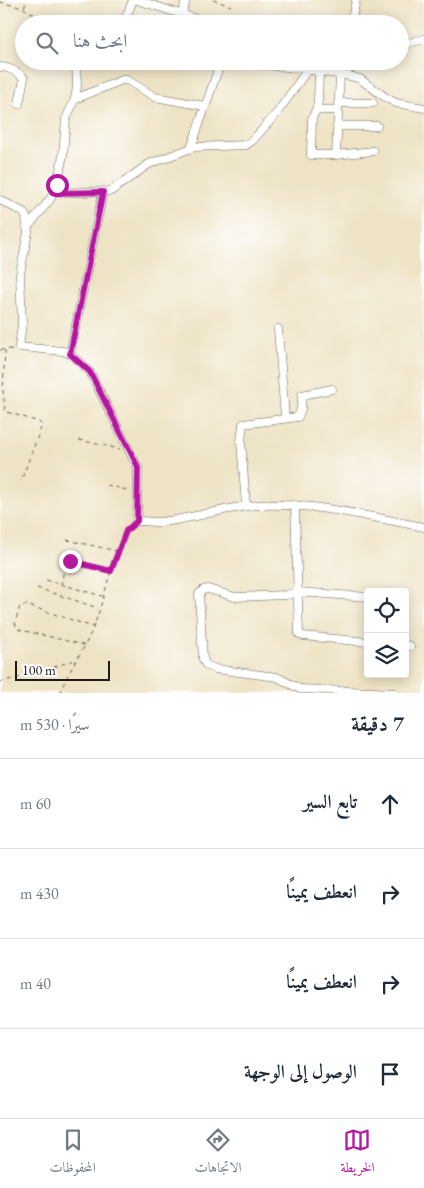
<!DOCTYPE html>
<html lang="ar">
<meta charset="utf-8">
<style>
:root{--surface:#fff;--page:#f2f2f3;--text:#1f2937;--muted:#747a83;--line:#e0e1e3;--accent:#b5179e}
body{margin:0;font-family:"EB Garamond",Amiri,serif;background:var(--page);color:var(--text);direction:rtl}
.controls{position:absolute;right:15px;bottom:15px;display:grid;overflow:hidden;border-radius:5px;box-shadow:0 2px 12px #0003}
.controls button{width:45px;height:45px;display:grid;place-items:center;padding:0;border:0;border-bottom:1px solid var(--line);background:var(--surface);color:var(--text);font:25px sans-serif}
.scale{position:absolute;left:15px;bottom:12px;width:95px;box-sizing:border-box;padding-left:5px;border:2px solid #1c1c1c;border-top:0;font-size:14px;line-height:18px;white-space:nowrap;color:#1c1c1c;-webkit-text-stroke:4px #fff;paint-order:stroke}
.stop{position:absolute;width:15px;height:15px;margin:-11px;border:4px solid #b5179e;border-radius:50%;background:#fff}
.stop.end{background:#b5179e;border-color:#fff;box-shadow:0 1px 5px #0008}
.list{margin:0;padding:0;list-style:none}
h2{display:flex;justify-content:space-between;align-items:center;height:65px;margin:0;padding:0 20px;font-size:21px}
h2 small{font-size:16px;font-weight:400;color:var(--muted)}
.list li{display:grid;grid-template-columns:32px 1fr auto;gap:15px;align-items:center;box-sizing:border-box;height:90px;padding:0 20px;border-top:1px solid var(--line)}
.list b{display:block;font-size:19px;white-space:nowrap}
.list em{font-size:16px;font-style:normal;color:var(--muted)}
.icon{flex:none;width:28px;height:28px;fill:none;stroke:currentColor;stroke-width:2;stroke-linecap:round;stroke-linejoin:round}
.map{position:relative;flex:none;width:424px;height:693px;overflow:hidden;direction:ltr}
.search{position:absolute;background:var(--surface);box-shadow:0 2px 12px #0003;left:15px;right:15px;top:15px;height:55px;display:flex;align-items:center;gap:12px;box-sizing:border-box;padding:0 18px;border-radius:28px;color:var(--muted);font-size:19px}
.sheet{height:425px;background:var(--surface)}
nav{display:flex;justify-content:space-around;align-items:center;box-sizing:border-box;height:70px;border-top:1px solid var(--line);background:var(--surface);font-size:14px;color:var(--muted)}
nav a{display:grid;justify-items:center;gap:2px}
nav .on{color:var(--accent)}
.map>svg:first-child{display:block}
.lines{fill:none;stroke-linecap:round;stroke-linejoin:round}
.minor-casing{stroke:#666257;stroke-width:9}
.path{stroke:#666257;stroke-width:1;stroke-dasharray:4 4;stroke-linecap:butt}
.minor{stroke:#fff;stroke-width:8}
.route{stroke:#b5179e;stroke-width:6}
</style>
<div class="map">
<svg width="424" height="693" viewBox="0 0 424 693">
<rect width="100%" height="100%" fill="#fff"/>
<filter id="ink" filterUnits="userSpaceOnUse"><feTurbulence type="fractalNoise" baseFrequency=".02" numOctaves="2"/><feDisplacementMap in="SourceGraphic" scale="10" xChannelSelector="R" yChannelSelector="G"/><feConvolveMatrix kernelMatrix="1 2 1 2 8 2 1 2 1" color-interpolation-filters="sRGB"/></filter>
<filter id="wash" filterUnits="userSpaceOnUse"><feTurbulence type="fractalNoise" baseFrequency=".0096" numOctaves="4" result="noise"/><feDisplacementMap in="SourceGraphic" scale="20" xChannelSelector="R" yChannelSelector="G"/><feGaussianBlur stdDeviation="1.12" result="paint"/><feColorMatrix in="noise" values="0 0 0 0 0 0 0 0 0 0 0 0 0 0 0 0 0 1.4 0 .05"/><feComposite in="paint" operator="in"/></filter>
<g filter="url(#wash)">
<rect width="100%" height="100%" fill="#eee3c5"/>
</g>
<g filter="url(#ink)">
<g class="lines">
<!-- minor casing -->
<g class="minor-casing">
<path id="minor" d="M 137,0 L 212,24
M 182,14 L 186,0
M 123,24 L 133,0
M 351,24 L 356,0
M 400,45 L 424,39
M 221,61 L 298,68 L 350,76 L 360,79 L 385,97 L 396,103 L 424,108
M 0,67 C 8,67 19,72 24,78 L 19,104
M 319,72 L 318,101 L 317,107 L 312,119 L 311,155 L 336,155 L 373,151
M 75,99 L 122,80 L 127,80 L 155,97 L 205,106
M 338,103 L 373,103
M 316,110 L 338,110
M 337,126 L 377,126
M 191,148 L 221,61
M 336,155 L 340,75 L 342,61
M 53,193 L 111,191 L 149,164 L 186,150 L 195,147 L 246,145 L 252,141 L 277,113 L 308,69
M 0,200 L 23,212 L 26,217 L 28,232 L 20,274 L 22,324 L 19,347 L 63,351 L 70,354 L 90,372 L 138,468 L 137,521 C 144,521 152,522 160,522 C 194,519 227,506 261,505 C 317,503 370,517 424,527
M 27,228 L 51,198 L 57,185 L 63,155 L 66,119 L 75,99 L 77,87 L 76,61
M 278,329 L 285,418
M 70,354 L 103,192
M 295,505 L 299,634 L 303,636 L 368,642
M 246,506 L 241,441 L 243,424 L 298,417 L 301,409 L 302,395 L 332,389
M 368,597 L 298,592 L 286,595 L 235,597 L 208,589 L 203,590 L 199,594 L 203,659 L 206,665 L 215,669 L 277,677 L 300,689 L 395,693
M 405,645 L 410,646"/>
</g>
<!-- path -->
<path class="path" d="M 213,0 L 231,6
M 0,2 L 23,8 L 51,24
M 24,7 L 28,0
M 0,350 L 12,349
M 5,350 L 3,390 L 5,410 L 7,412 L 39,422 L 42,425 L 21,481
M 79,440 L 120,449
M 107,485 L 130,491
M 67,540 L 117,551
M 46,580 L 102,596
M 61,585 L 65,564 L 68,561 L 110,571
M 37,588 L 98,608
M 84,645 L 17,629 L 15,623 L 20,606 L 27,605 L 93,627
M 0,682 L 29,675 L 75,660
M 60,693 C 68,670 84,651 93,628 C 103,603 108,576 118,551 C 122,541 125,532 133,525"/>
<!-- minor -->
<use href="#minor" class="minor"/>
</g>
</g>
<g class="lines" filter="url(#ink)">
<!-- route -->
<path class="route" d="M 57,185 L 53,193 L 103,192 L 70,354 L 90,372 L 136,463 L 138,468 L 137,521 L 126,531 L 111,571 L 70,561"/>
</g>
</svg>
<div class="controls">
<button><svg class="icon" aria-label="locate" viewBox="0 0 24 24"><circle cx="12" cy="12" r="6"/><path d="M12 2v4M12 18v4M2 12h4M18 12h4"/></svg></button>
<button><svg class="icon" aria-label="layers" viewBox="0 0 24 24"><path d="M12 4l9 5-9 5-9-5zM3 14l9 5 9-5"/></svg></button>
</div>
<div class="scale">100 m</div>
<div class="stop" style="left:57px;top:185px"></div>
<div class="stop end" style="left:70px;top:561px"></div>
<div class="search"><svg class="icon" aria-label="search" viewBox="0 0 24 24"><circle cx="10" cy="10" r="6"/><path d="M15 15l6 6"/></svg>ابحث هنا</div>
</div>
<section class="sheet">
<h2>7 دقيقة<small>سيرًا · 530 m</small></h2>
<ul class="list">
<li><svg class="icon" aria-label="ahead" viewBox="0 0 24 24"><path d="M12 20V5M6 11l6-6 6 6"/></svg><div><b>تابع السير</b></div><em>60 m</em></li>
<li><svg class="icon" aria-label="right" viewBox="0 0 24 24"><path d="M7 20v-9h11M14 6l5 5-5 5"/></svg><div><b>انعطف يمينًا</b></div><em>430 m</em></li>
<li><svg class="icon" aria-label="right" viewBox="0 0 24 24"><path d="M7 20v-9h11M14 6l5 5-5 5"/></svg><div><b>انعطف يمينًا</b></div><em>40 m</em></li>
<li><svg class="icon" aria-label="arrive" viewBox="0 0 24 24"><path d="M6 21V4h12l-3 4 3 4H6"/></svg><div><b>الوصول إلى الوجهة</b></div></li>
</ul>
</section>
<nav>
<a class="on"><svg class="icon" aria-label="map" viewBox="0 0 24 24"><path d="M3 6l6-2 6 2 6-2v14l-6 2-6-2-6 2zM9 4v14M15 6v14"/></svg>الخريطة</a>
<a><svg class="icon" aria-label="directions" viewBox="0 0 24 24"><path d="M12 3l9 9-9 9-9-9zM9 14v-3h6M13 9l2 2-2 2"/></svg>الاتجاهات</a>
<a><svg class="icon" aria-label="saved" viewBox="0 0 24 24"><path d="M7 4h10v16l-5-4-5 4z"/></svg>المحفوظات</a>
</nav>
